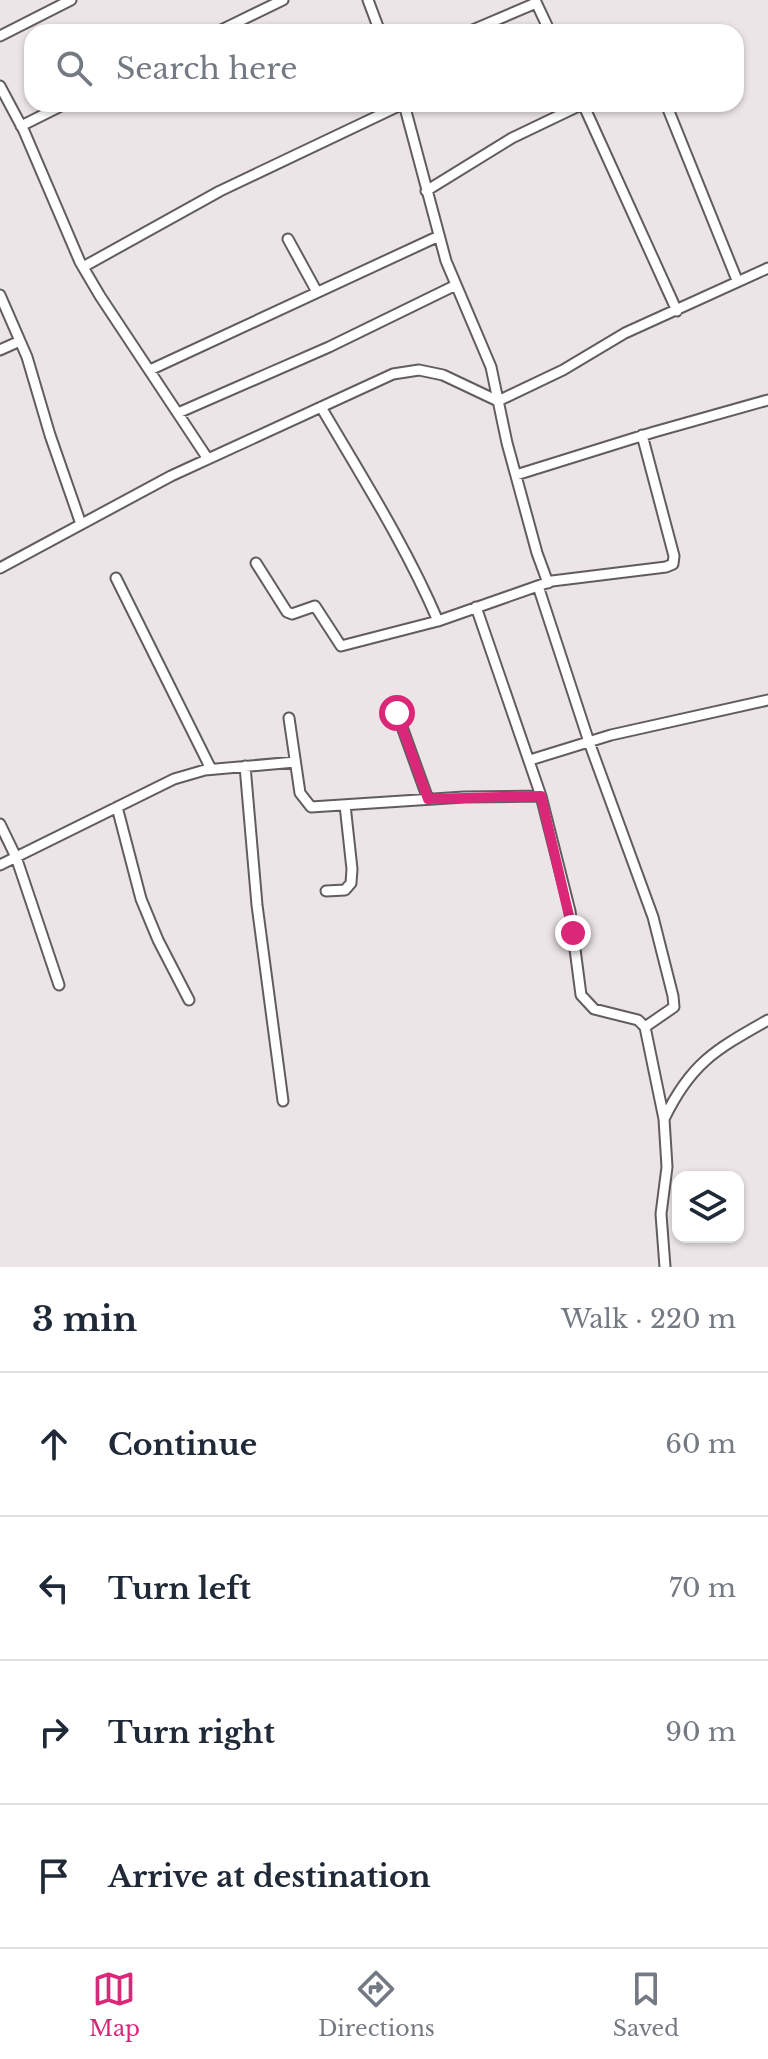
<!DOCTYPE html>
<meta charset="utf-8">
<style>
:root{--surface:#fff;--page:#f2f2f3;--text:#1f2937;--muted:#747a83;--line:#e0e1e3;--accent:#db2777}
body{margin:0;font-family:"Libre Baskerville",serif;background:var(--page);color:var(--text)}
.controls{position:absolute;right:24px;bottom:24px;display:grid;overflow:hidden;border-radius:16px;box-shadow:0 2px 6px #0004}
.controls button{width:72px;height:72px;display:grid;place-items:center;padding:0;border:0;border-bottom:2px solid var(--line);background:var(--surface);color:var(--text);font:40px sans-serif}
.stop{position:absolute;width:24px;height:24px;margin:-18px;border:6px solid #db2777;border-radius:50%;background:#fff}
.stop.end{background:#db2777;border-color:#fff;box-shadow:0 2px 8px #0008}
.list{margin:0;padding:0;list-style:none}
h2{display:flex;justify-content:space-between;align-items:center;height:104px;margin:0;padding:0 32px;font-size:34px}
h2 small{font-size:26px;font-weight:400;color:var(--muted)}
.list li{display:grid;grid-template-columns:52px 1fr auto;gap:24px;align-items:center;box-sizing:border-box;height:144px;padding:0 32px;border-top:2px solid var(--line)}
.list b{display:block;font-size:30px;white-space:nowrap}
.list em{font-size:26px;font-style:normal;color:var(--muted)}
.icon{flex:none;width:44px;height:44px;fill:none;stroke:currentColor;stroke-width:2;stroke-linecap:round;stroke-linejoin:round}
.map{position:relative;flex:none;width:768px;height:1267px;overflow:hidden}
.search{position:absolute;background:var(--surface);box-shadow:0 2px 6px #0004;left:24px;right:24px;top:24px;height:88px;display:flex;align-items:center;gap:20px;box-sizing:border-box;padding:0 28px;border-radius:24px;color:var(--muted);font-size:30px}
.sheet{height:680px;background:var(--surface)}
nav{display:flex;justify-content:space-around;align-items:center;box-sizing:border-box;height:112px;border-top:2px solid var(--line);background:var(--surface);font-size:22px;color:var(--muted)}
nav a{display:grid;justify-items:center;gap:4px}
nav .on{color:var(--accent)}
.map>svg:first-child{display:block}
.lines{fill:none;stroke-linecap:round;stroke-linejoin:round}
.minor-casing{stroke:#615c5e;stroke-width:13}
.minor{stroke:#fff;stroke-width:9}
.route{stroke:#db2777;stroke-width:10}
</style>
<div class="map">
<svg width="768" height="1267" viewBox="0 0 768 1267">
<rect width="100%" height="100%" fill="#ebe5e7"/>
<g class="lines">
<!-- minor casing -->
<g class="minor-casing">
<path id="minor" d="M 368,0 L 380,32
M 535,0 L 550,32
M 217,32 L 283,0
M 468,32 L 536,3
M 0,36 L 71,0
M 0,86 L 24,131 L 80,262 L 100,296 L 208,459
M 404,104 L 446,261 L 491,367 L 507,443 L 537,553 L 548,583
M 583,104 L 677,311
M 666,104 L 737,280
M 21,126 L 65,104
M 426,191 L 512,138 L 583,104
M 288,239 L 317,292
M 83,267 L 220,191 L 403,104
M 0,295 L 27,357 L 50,435 L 81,524
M 0,350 L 20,341
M 150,370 L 439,236
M 321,407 C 362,477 406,546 438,621
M 178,413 L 329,347 L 456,285
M 516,475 L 654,432 L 768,400
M 256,563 L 287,612 L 292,614 L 315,606 L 341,646 L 438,621 L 552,581 L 666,567 L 673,564 L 674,556 L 642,435
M 0,568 L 171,476 L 393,374 L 419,370 L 443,375 L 498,401 L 563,370 L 625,333 L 768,268
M 116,578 L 211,769
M 538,586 L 589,742 L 653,917 L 673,996 L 674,1007 L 645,1027
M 476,607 L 541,796 L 570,911 L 581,995 L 594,1009 L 638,1020 L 645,1027 L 664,1119 L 667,1167 L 661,1214 L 665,1267
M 397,713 L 428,799
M 289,718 L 300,793 L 311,807 L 464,797 L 541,796
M 530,760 L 611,735 L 768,700
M 245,766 L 257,905 L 283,1101
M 117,807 L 141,899 L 158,940 L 189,1000
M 0,824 L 16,857 L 59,985
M 0,865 L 174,779 L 205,770 L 295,762
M 326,891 L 345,890 L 351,883 L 352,869 L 345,805
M 664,1119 C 691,1063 715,1050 768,1020"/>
</g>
<!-- minor -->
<use href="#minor" class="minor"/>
</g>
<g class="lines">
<!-- route -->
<path class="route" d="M 397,713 L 428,799 L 541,796 L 573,933"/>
</g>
</svg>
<div class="controls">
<button><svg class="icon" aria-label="layers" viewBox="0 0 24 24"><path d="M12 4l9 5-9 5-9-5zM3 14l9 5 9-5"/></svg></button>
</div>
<div class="stop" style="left:397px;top:713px"></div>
<div class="stop end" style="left:573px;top:933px"></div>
<div class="search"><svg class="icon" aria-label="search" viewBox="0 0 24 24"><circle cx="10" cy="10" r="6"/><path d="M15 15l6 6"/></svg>Search here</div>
</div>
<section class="sheet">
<h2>3 min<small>Walk · 220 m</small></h2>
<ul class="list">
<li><svg class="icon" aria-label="ahead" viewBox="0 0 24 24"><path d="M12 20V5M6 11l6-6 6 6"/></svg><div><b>Continue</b></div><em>60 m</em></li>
<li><svg class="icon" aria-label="left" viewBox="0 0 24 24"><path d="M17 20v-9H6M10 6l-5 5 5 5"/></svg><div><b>Turn left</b></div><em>70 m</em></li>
<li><svg class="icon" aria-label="right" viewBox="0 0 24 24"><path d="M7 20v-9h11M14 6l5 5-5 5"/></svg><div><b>Turn right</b></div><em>90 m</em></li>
<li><svg class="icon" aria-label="arrive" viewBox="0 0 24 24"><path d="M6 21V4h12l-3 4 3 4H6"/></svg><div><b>Arrive at destination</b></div></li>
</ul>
</section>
<nav>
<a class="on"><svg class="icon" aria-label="map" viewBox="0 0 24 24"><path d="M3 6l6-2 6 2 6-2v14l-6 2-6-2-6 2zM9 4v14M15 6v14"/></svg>Map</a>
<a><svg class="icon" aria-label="directions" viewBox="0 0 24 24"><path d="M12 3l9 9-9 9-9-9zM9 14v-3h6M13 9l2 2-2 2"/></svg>Directions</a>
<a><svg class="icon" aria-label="saved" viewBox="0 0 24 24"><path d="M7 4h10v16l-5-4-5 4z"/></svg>Saved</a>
</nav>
